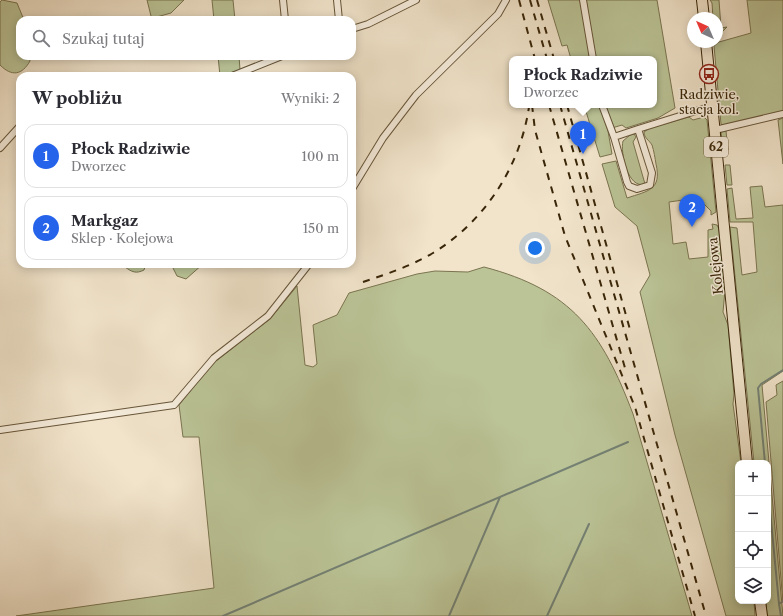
<!DOCTYPE html>
<html lang="pl">
<meta charset="utf-8">
<style>
:root{--surface:#fff;--page:#f7f7f7;--text:#2b2b33;--muted:#7c7c81;--line:#e1e1e2;--accent:#2563eb}
body{margin:0;font-family:"Libre Caslon Text",serif;background:var(--page);color:var(--text)}
.controls{position:absolute;right:12px;bottom:12px;display:grid;overflow:hidden;border-radius:8px;box-shadow:0 2px 10px #0003}
.controls button{width:36px;height:36px;display:grid;place-items:center;padding:0;border:0;border-bottom:1px solid var(--line);background:var(--surface);color:var(--text);font:20px sans-serif}
.compass{position:absolute;left:687px;top:12px;width:36px;height:36px;border-radius:50%;background:var(--surface);box-shadow:0 2px 10px #0003;rotate:316deg}
.you{position:absolute;left:535px;top:248px;width:14px;height:14px;margin:-10px;border:3px solid #fff;border-radius:50%;background:#1a73e8;box-shadow:0 0 0 6px #1a73e833}
.badge{display:grid;place-items:center;width:26px;height:26px;border-radius:50%;background:var(--accent);color:#fff;font-size:13px;font-weight:700}
.pin{position:absolute;translate:-50% -33px;filter:drop-shadow(0 1px 2px #0008)}
.pin::after{content:'';position:absolute;top:21px;width:14px;height:12px;background:inherit;clip-path:polygon(0 0,100% 0,50% 100%)}
.popup{position:absolute;left:509px;top:56px;width:148px;height:52px;box-sizing:border-box;display:grid;place-content:center;border-radius:8px;background:var(--surface);filter:drop-shadow(0 1px 3px #0005);font-size:13px;white-space:nowrap;color:var(--muted)}
.popup b{font-size:15px;color:var(--text)}
.popup::after{content:'';position:absolute;left:50%;top:100%;margin-left:-8px;border:8px solid transparent;border-top-color:var(--surface)}
.list{margin:0;padding:0;list-style:none}
h2{display:flex;justify-content:space-between;align-items:center;height:52px;margin:0;padding:0 16px;font-size:17px}
h2 small{font-size:13px;font-weight:400;color:var(--muted)}
.list li{display:grid;grid-template-columns:26px 1fr auto;gap:12px;align-items:center;box-sizing:border-box;height:64px;margin:0 8px 8px;padding:0 8px;border:1px solid var(--line);border-radius:12px}
.list b{display:block;font-size:15px;white-space:nowrap}
.list p{margin:0;font-size:13px;white-space:nowrap;color:var(--muted)}
.list em{font-size:13px;font-style:normal;color:var(--muted)}
.icon{flex:none;width:22px;height:22px;fill:none;stroke:currentColor;stroke-width:2;stroke-linecap:round;stroke-linejoin:round}
.map{position:relative;flex:none;width:783px;height:616px;overflow:hidden}
.search{position:absolute;background:var(--surface);box-shadow:0 2px 10px #0003;left:16px;top:16px;width:340px;height:44px;display:flex;align-items:center;gap:10px;box-sizing:border-box;padding:0 14px;border-radius:12px;color:var(--muted);font-size:15px}
.panel{position:absolute;background:var(--surface);box-shadow:0 2px 10px #0003;left:16px;top:72px;width:340px;height:196px;border-radius:12px}
.map>svg:first-child{display:block}
.green{fill:#bbc497;stroke:#7a744f}
.lines{fill:none;stroke-linecap:round;stroke-linejoin:round}
.stream{stroke:#748174;stroke-width:2}
.street-casing{stroke:#675538;stroke-width:8}
.primary-casing{stroke:#392507;stroke-width:12}
.street{stroke:#f6eddd;stroke-width:6}
.primary{stroke:#f1e4cb;stroke-width:10}
.rail{stroke:#392507;stroke-width:2;stroke-dasharray:7 7;stroke-linecap:butt}
.labels{text-anchor:middle;stroke-width:3;stroke-linejoin:round;paint-order:stroke}
.shield{fill:#f6eddd;stroke:#726147;stroke-width:1}
.shield-label{font-size:12px;font-weight:bold;fill:#392507}
.poi-label{font-size:13px;fill:#392507;stroke:#f6eddd}
.street-label{font-size:13px;fill:#392507;stroke:#f6eddd}
</style>
<div class="map">
<svg width="783" height="616" viewBox="0 0 783 616">
<rect width="100%" height="100%" fill="#f1e4cb"/>
<filter id="stains"><feTurbulence type="fractalNoise" baseFrequency=".005" numOctaves="4"/><feColorMatrix values="0 0 0 0 .2 0 0 0 0 .09 0 0 0 0 .02 0 0 0 .5 -.17"/></filter>
<radialGradient id="worn" r=".72"><stop offset=".6" stop-color="#630" stop-opacity="0"/><stop offset="1" stop-color="#630" stop-opacity=".3"/></radialGradient>
<!-- green -->
<path class="green" d="M 2,0 L 17,3 L 24,20 L 20,20 L 20,56 L 29,56 L 30,61 C 22,75 12,77 0,65 L 0,2 Z
M 147,0 L 184,0 L 171,13 L 153,18 L 151,16 Z
M 212,0 L 233,0 L 235,20 L 214,20 Z
M 548,0 L 581,0 L 592,59 L 571,59 L 567,45 L 562,46 Z
M 585,0 L 657,0 L 675,108 L 658,118 L 626,128 L 622,125 L 612,128 L 604,105 L 654,105 L 654,59 L 595,59 Z
M 710,0 L 719,0 L 721,28 L 727,27 L 717,37 L 717,18 L 713,18 L 712,3 Z
M 747,0 L 783,0 L 783,111 L 725,127 L 721,124 L 714,46 L 719,42 L 751,33 Z
M 218,56 L 239,56 L 240,70 L 220,76 Z
M 584,105 L 600,105 L 608,131 L 612,154 L 600,157 Z
M 689,117 L 693,120 L 704,117 L 707,120 L 716,212 L 711,215 L 711,211 L 698,198 L 669,202 L 673,244 L 686,242 L 689,259 L 708,257 L 708,230 L 713,229 L 712,224 L 717,225 L 719,229 L 725,290 L 723,312 L 728,325 L 734,394 L 733,404 L 741,463 L 738,463 L 738,601 L 754,601 L 755,616 L 726,616 L 675,435 L 640,292 L 650,275 L 637,226 L 615,207 L 602,164 L 616,161 L 627,198 C 648,191 662,190 656,164 C 655,158 654,151 652,145 C 649,140 644,138 644,132 L 650,128 Z
M 783,118 L 783,164 L 778,120 Z
M 726,131 L 728,150 L 723,152 L 721,132 Z
M 634,134 L 636,137 L 633,142 L 645,184 C 628,190 620,152 623,141 L 630,135 Z
M 725,165 L 730,165 L 732,185 L 727,185 Z
M 762,186 L 765,207 L 783,205 L 783,371 L 762,385 L 783,616 L 767,616 L 766,601 L 768,601 L 768,463 L 754,463 L 730,227 L 737,228 L 742,275 L 757,272 L 753,222 L 730,222 L 727,189 L 732,188 L 736,219 L 753,218 L 750,187 Z
M 124,264 L 146,264 L 144,270 C 136,274 132,272 125,267 Z
M 171,264 L 203,264 L 186,279 L 177,276 Z
M 484,267 C 572,290 602,332 633,414 L 692,616 L 16,616 L 214,588 L 199,437 L 183,437 L 179,405 L 212,364 L 270,319 L 297,286 L 305,365 L 313,367 L 317,364 L 313,325 L 337,315 L 349,293 L 417,274 L 435,271 L 468,272 Z
M 783,381 L 783,603 L 766,402 L 777,395 L 776,385 Z"/>
<g class="lines">
<!-- stream -->
<path class="stream" d="M 765,463 L 758,388 L 761,384 L 783,370
M 768,489 L 779,604 L 783,601
M 779,604 L 781,616
M 223,616 L 628,442
M 449,616 L 500,497
M 547,616 L 589,524"/>
<!-- street casing -->
<g class="street-casing">
<path id="street" d="M 283,0 L 285,20
M 337,0 L 339,20
M 583,0 L 593,59
M 352,29 L 368,24 L 416,0
M 232,76 L 282,56
M 602,105 L 614,137 L 627,182 L 629,186 L 637,189 L 650,185 L 652,173 L 638,129 L 712,106
M 715,130 L 783,114
M 614,137 L 638,129
M 0,148 L 20,126
M 352,189 L 383,138 L 416,95 L 498,14 L 506,0
M 0,430 L 174,405 L 214,358 L 268,316 L 309,264"/>
</g>
<!-- primary casing -->
<g class="primary-casing">
<path id="primary" d="M 702,0 L 704,18
M 706,42 L 747,463
M 760,601 L 762,616"/>
</g>
<!-- street -->
<use href="#street" class="street"/>
<!-- primary -->
<use href="#primary" class="primary"/>
<!-- rail -->
<path class="rail" d="M 519,0 L 535,59
M 530,0 L 547,59
M 537,0 L 554,59
M 532,105 L 535,130 L 565,236 L 635,407 L 695,616
M 549,105 L 625,368
M 560,105 L 706,616
M 567,105 L 631,333
M 363,282 C 387,274 411,266 433,253 C 485,221 520,167 529,107"/>
</g>
<!-- icons -->
<defs>
<g id="bus-ring" transform="scale(1)"><circle r="9.5" fill="#f6eddd" stroke="#8f2418" stroke-width="1.5"/><path d="M-5-6H5V4H4V6H2V4H-2V6H-4V4H-5ZM-3.5-4V0h7V-4ZM-3.5 1.2v1.5H-2V1.2ZM2 1.2v1.5H3.5V1.2Z" fill="#8f2418"/></g>
</defs>
<g fill-rule="evenodd">
<use href="#bus-ring" x="709" y="74"/>
</g>
<g class="labels">
<!-- shield labels -->
<rect class="shield" x="704" y="137" width="24" height="20" rx="3"/>
<g class="shield-label">
<text x="716" y="151">62</text>
</g>
<!-- poi labels -->
<g class="poi-label">
<text x="709" y="99">Radziwie,<tspan x="709" dy="15">stacja kol.</tspan></text>
</g>
<!-- street labels -->
<g class="street-label">
<text transform="translate(715 266) rotate(-96)" y="5">Kolejowa</text>
</g>
</g>
<rect width="100%" height="100%" filter="url(#stains)"/>
<rect width="100%" height="100%" fill="url(#worn)"/>
</svg>
<div class="controls">
<button>+</button>
<button>−</button>
<button><svg class="icon" aria-label="locate" viewBox="0 0 24 24"><circle cx="12" cy="12" r="6"/><path d="M12 2v4M12 18v4M2 12h4M18 12h4"/></svg></button>
<button><svg class="icon" aria-label="layers" viewBox="0 0 24 24"><path d="M12 4l9 5-9 5-9-5zM3 14l9 5 9-5"/></svg></button>
</div>
<svg class="compass" viewBox="-18 -18 36 36"><path d="M0-13l5 13h-10z" fill="#e53935"/><path d="M0 13l5-13h-10z" fill="#7c7c81"/></svg>
<div class="you"></div>
<div class="pin badge" style="left:583px;top:154px">1</div>
<div class="popup"><b>Płock Radziwie</b>Dworzec</div>
<div class="pin badge" style="left:692px;top:227px">2</div>
<div class="search"><svg class="icon" aria-label="search" viewBox="0 0 24 24"><circle cx="10" cy="10" r="6"/><path d="M15 15l6 6"/></svg>Szukaj tutaj</div>
<section class="panel">
<h2>W pobliżu<small>Wyniki: 2</small></h2>
<ul class="list">
<li><span class="badge">1</span><div><b>Płock Radziwie</b><p>Dworzec</p></div><em>100 m</em></li>
<li><span class="badge">2</span><div><b>Markgaz</b><p>Sklep · Kolejowa</p></div><em>150 m</em></li>
</ul>
</section>
</div>
